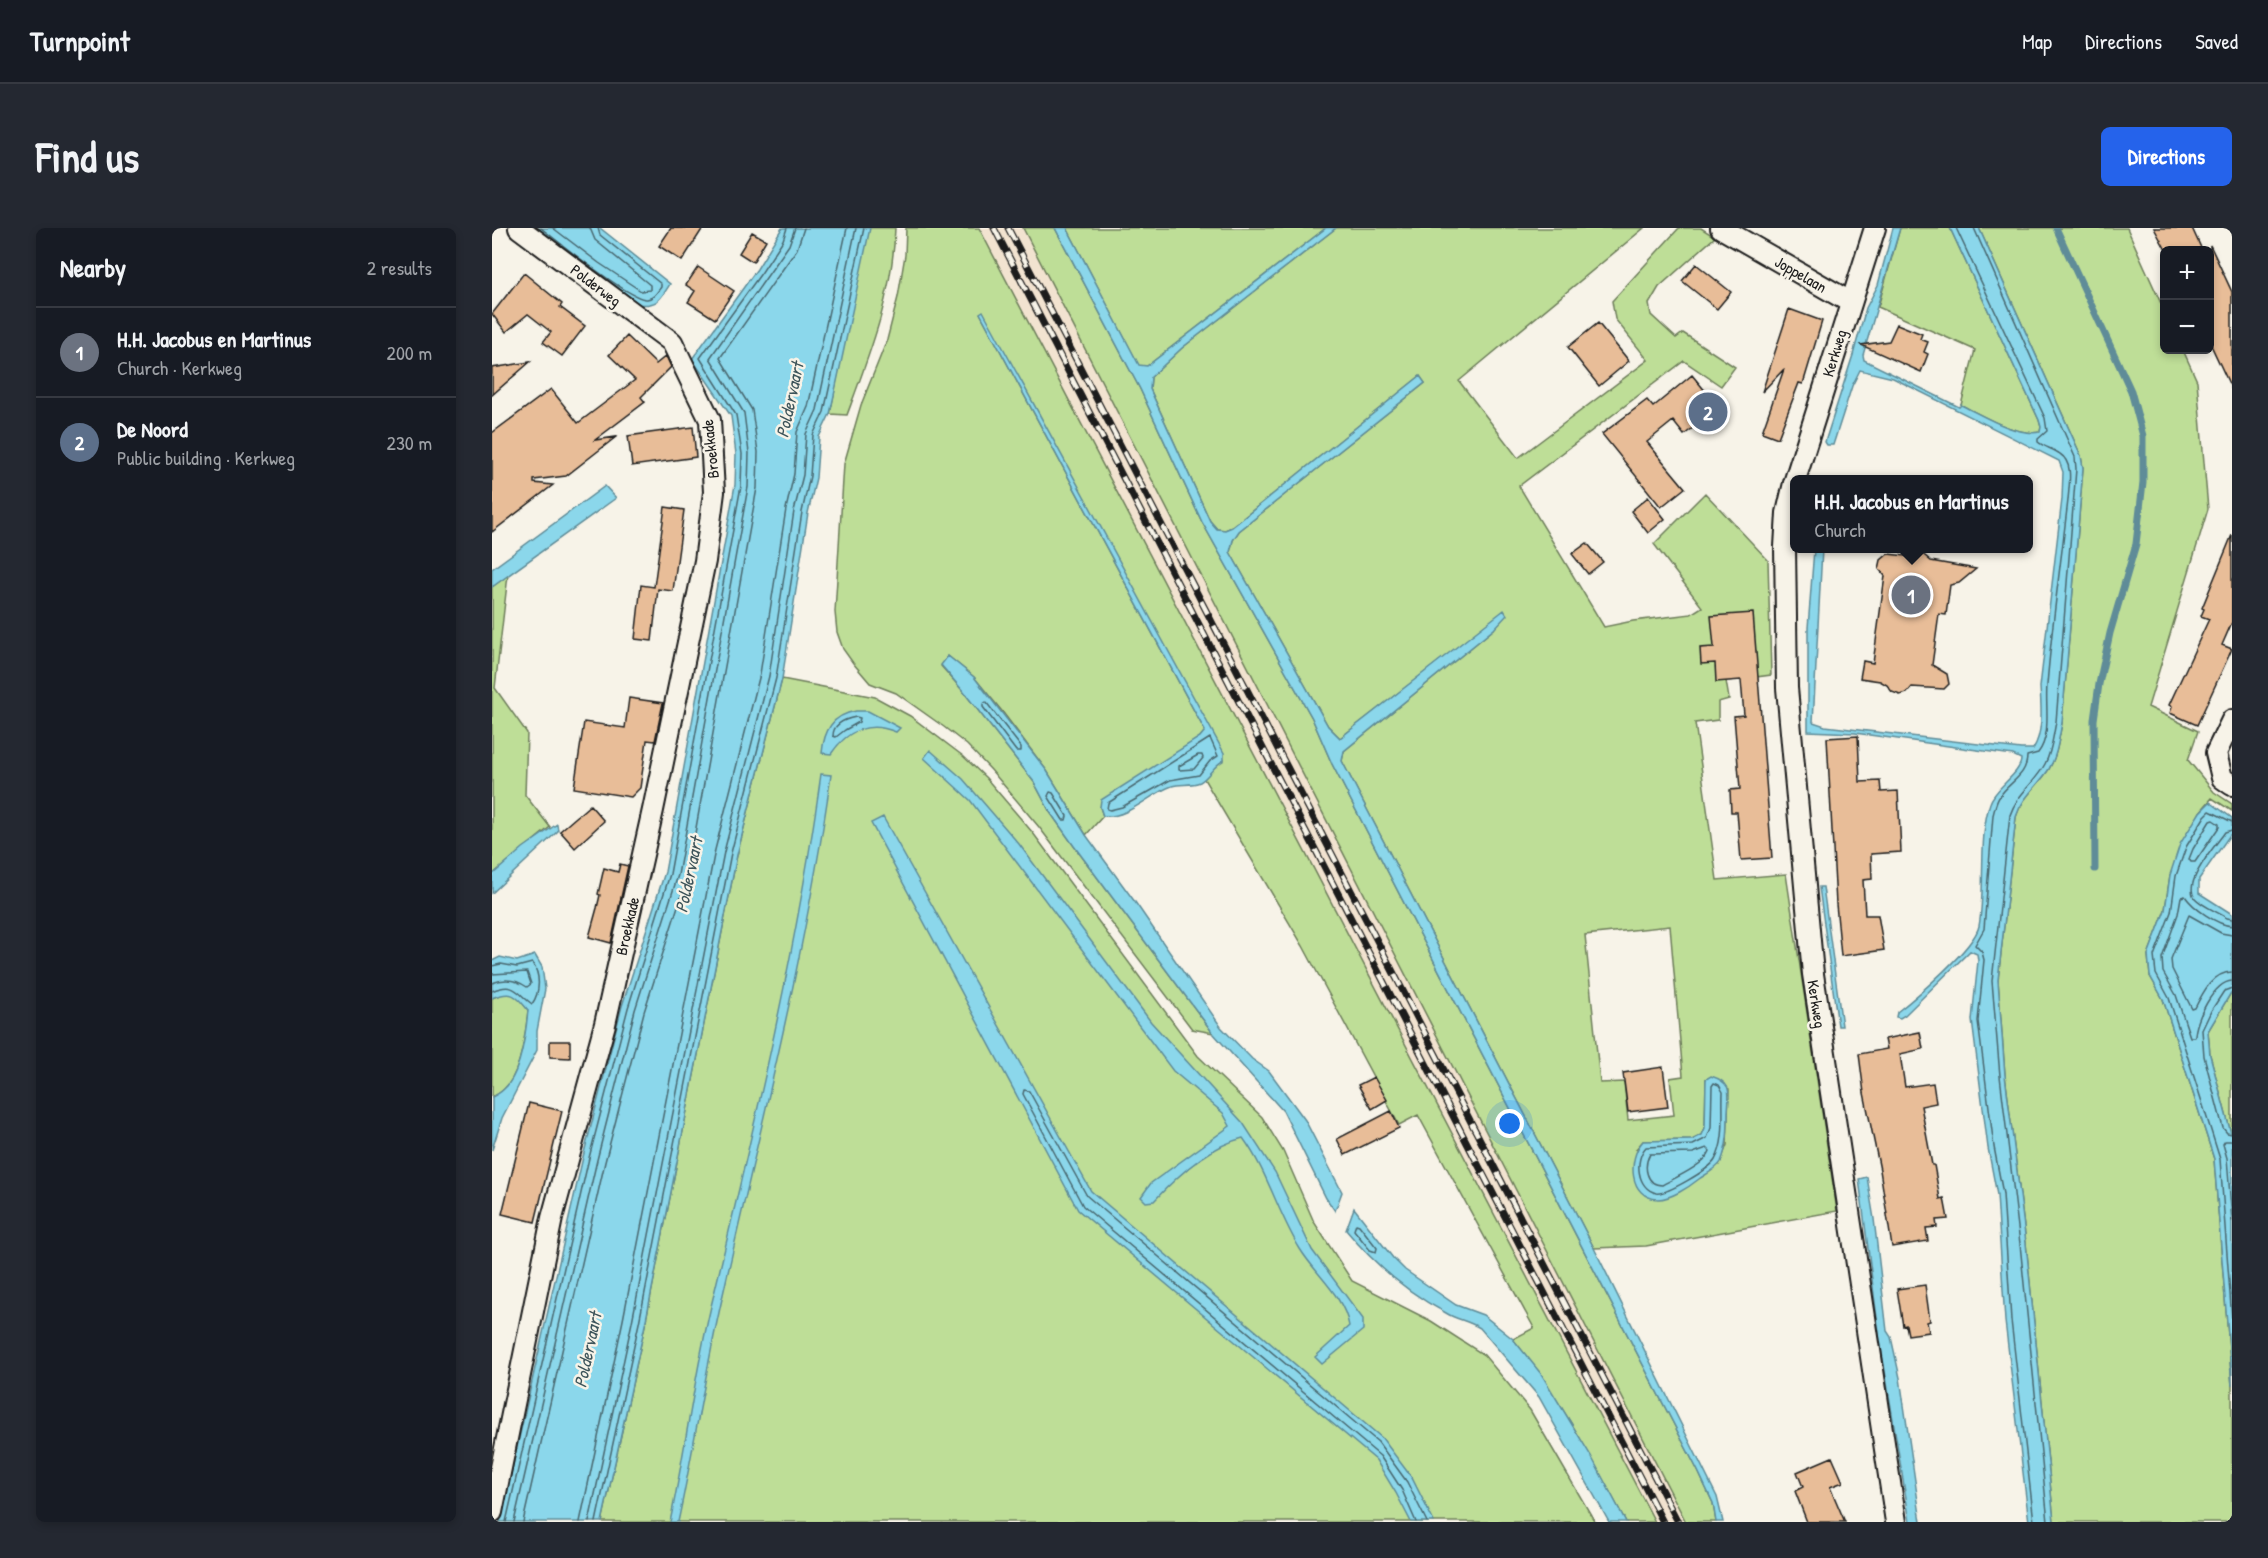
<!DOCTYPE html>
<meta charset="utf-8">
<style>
:root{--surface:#171b24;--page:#242831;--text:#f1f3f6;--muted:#9ea1a6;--line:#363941;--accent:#2563eb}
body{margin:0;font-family:"Patrick Hand",sans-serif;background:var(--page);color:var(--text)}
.controls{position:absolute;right:18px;top:18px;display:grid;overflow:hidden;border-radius:9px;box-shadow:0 3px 9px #0003}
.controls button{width:54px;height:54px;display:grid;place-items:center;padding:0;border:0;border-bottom:2px solid var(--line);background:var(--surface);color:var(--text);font:30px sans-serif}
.you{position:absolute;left:1018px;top:896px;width:21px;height:21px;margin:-15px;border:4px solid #fff;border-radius:50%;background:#1a73e8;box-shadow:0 0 0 9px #1a73e833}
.badge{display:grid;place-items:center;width:39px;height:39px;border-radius:50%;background:var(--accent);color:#fff;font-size:20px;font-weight:700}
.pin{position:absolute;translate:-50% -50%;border:3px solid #fff;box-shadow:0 2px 6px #0006}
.popup{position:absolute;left:1298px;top:247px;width:243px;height:78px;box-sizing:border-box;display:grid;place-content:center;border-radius:9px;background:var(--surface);filter:drop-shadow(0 2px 4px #0005);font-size:20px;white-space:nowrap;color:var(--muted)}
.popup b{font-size:22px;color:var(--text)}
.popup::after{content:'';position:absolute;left:50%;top:100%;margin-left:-12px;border:12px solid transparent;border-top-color:var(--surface)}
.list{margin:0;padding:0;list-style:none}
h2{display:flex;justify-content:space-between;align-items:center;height:78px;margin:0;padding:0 24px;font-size:26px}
h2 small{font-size:20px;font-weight:400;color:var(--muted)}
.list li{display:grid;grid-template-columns:39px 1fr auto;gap:18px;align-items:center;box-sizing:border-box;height:90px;padding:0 24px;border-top:2px solid var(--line)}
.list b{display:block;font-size:22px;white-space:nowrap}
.list p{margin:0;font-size:20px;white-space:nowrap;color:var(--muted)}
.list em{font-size:20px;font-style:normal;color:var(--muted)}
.map{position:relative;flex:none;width:1740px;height:1294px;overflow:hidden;border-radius:9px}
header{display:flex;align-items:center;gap:36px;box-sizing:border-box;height:84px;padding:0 30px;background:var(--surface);border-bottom:2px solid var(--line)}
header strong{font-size:28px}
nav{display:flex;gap:33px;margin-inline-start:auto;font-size:21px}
.intro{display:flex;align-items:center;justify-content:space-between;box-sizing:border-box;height:144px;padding:0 36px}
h1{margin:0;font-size:42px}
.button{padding:15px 27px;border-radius:9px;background:var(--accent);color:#fff;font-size:21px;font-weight:700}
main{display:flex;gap:36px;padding:0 36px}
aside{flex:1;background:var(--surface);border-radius:9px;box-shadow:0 3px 9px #0003}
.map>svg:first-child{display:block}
.built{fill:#f2e3d0}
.green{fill:#bede97;stroke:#6d7d5a;stroke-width:1.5;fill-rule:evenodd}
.water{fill:#8bd7eb;stroke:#5f8c98;stroke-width:1.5}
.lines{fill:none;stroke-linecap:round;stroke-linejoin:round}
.shore{stroke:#48676f;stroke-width:1.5}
.stream{stroke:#5f8c98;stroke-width:7}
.building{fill:#e8bd98;stroke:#1c1c1c;stroke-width:1.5}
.minor-casing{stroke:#1c1c1c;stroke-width:24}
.minor{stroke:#f7f3e8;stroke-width:20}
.rail-casing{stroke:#1c1c1c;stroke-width:7}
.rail{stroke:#f7f3e8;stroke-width:4.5;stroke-dasharray:14;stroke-linecap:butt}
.labels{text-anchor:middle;stroke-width:5;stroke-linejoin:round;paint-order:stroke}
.street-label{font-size:16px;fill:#1c1c1c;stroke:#f7f3e8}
.water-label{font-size:18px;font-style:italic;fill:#3d545a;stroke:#f7f3e8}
</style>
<header>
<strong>Turnpoint</strong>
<nav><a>Map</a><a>Directions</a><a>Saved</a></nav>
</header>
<div class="intro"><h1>Find us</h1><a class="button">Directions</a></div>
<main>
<aside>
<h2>Nearby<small>2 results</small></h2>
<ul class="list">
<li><span class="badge" style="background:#6b7280">1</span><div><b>H.H. Jacobus en Martinus</b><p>Church · Kerkweg</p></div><em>200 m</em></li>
<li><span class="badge" style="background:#5c6f8a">2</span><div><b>De Noord</b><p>Public building · Kerkweg</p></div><em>230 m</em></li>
</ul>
</aside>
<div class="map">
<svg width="1740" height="1294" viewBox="0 0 1740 1294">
<rect width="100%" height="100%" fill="#f7f3e8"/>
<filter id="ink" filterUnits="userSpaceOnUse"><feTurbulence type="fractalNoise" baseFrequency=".0167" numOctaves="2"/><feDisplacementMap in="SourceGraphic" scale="12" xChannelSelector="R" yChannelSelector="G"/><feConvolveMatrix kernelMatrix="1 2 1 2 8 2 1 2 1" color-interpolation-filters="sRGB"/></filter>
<g filter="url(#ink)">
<!-- built -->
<path class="built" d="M 487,0 L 531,0 L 1194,1294 L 1163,1294 Z"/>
<!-- green -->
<path class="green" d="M 375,0 L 403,0 C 401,66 378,125 355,187 L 338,186 Z
M 414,0 L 487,0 L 1163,1294 L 1134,1294 C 1099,1229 1067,1168 1021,1111 L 1042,1100 L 926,887 L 907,897 L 811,718 L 712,551 L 722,537 L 732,532 L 488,85 L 713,503 L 708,509 L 608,579 L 611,588 L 594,607 L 555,543 L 509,482 L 482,449 L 456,428 L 449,438 L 471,463 L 542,554 L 558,584 L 582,618 L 721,805 L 700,801 L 547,599 L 499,542 L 475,517 L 452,499 L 404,465 L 378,455 L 361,435 L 351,421 L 345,404 L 343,384 L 352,236 L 369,177 L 395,112 L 406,69 L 413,27 Z
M 531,0 L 563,0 L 648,161 L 710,294 L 820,490 L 840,536 L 1206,1243 L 1221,1275 L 1224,1294 L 1194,1294 Z
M 575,0 L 834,0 L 655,138 L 647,138 Z
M 844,0 L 1152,0 L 967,153 L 1026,230 L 1156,132 L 1123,91 L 1120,73 L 1187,0 L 1209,0 L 1223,9 L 1167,59 L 1157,76 L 1159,87 L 1184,110 L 1191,105 L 1243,139 L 1229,158 L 1192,133 L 1027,258 L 1112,399 L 1141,393 L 1199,386 L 1210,379 L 1162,316 L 1213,265 L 1276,332 L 1279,447 L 1234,453 L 1237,471 L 1226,474 L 1226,492 L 1203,495 L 1225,652 L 1294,646 L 1345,983 L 1154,1018 L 1102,1020 L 850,533 L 852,523 L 1002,401 L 1012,383 L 848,510 L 836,498 L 738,324 L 741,312 L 747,303 L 933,155 L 928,148 L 740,299 L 733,302 L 725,301 L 718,293 L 658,161 L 659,149 L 690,120 ZM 1178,698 L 1191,848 L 1178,850 L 1182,887 L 1136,892 L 1132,854 L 1108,855 L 1093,707 ZM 1214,851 L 1237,861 L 1235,917 L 1227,937 L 1144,921 L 1151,913 L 1200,912 L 1210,907 L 1213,900 Z
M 1408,0 L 1458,0 L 1547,192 L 1549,199 L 1548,204 C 1525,209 1490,187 1469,177 L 1483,122 L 1386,79 Z
M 1487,0 L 1635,0 L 1672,82 L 1672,122 L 1691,122 L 1705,153 L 1716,281 L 1656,479 L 1706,503 L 1696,532 L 1722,564 L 1740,576 L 1740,583 L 1720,570 L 1708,584 L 1678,647 L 1673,682 L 1656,727 L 1658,748 L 1671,771 L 1722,931 L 1740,1158 L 1740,1294 L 1562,1294 L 1534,1015 L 1513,847 L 1506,752 L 1524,589 C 1530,569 1546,558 1557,541 C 1565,528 1567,510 1570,495 L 1591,240 L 1589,228 Z
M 16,347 L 3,460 L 35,505 L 33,567 L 58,599 L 0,647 L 0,359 Z
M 290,451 L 383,469 L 418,488 L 471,528 L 494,550 L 541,605 L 706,828 L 770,889 L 791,923 L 822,994 L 860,1053 L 939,1093 L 992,1127 L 1038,1182 L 1103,1294 L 110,1294 L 153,1097 L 245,627 Z
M 1740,763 L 1740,909 L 1718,827 L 1716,803 Z
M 12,765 L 24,767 L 36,782 C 34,803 29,846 12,861 C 9,864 4,867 0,869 L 0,770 Z"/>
<!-- water -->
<path class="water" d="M 39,0 L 108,0 L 178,56 C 168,72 165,79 144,76 Z
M 290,0 L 378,0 L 338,186 L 327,209 L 324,250 L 316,285 L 290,451 L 245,627 L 153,1097 L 110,1294 L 8,1294 L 91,929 L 130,778 L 173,644 L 243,257 L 244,226 L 239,188 L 200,131 L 265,41 Z
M 563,0 L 575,0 L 647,137 L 655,138 L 834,0 L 844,0 L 690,120 L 659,149 L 658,161 L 718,293 L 725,301 L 733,302 L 740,299 L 928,148 L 933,155 L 747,303 L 741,312 L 738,324 L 836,498 L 848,510 L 1012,382 L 1015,387 L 1002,401 L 852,523 L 850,533 L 1102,1020 L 1225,1269 L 1231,1294 L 1224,1294 L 1221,1275 L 1206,1243 L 840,536 L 820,490 L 710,294 L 648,161 Z
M 1401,0 L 1408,0 L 1371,127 L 1372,132 L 1467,179 L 1469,177 C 1490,187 1525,209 1548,204 L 1549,199 L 1547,192 L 1458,0 L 1487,0 L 1589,228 L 1591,240 L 1570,495 C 1567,510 1565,528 1557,541 C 1546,558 1530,569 1524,589 L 1506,752 L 1513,847 L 1534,1015 L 1562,1294 L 1537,1294 L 1535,1278 L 1513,1093 L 1505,967 L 1496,920 L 1480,792 L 1486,733 L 1485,726 L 1478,723 L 1413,787 L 1408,790 L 1404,789 L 1405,784 C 1423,770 1483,719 1487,698 C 1494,661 1486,610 1498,575 C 1503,559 1529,546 1529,531 L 1521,527 L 1363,505 L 1316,503 L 1316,400 L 1322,321 L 1330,321 L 1321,494 L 1333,498 L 1529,521 L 1541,521 C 1552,504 1549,478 1548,459 L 1570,271 L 1571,244 L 1567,233 L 1401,150 L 1368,142 L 1360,158 L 1341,217 L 1335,217 L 1333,214 L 1361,127 L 1374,80 L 1386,57 Z
M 491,83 L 732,525 L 732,532 C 721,538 717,549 708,554 C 699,558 688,555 680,558 C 657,566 636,591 611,588 L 608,579 L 609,572 L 708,509 L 713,503 L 488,85 Z
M 113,258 L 124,270 L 0,359 L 0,341 Z
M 456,428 L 482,449 L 555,543 L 594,607 L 643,674 L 729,799 L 760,831 L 777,843 L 813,892 L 850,964 L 843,983 L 834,970 L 791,883 L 721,805 L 582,618 L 558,584 L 542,554 L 471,463 L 449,437 Z
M 364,483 L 376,483 L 408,500 L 404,504 C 377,493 355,502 339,526 L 330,525 C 332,503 340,487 364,483 Z
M 438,522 L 471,551 L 527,616 L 659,794 L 751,895 L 783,944 L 820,1022 L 871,1091 L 871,1102 L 830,1136 L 823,1129 L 857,1098 C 852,1068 824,1047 808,1021 C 786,986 776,944 751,910 C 718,918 684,949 662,973 L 654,974 L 649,969 L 659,955 L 738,898 L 731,885 L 681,843 L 478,572 L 432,530 Z
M 329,546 L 339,547 C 314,724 269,897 230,1071 C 213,1145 202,1220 186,1294 L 178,1294 C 194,1219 203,1141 222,1066 C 263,895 305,721 329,546 Z
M 1718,574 L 1740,590 L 1740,604 L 1707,651 L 1707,665 L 1740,686 L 1740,763 L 1716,803 L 1718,827 L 1740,909 L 1740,1158 L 1722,931 L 1671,771 L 1658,748 L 1656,727 L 1673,682 L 1678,647 L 1688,616 L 1708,584 Z
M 391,589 L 599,963 L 890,1210 L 920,1250 L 942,1294 L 919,1294 L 904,1265 L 884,1232 L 586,982 L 379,595 Z
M 65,596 L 66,603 L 0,665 L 0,647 L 31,620 Z
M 1327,659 L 1331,659 L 1350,798 L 1346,798 Z
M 43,727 L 50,739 L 53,761 L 45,803 L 45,822 L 10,890 L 0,922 L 0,869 C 4,867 9,864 12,861 C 29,846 34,804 36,782 C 24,767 20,762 0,770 L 0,733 L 8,729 L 25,733 Z
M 1219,848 C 1241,855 1237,864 1236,884 C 1236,902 1236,917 1229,934 C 1225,941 1214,946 1207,951 C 1197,959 1179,971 1166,971 C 1137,970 1135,931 1151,913 L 1200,912 L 1210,907 L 1213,900 L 1214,851 Z
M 1375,949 L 1382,991 L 1395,1103 L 1399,1109 L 1408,1150 L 1429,1294 L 1418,1294 L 1388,1113 L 1367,951 Z
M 862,980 L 901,1030 L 913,1042 L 964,1077 L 991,1087 L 1021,1111 L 1050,1147 L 1099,1228 L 1134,1294 L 1117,1294 L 1047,1169 L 988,1100 C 975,1092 965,1092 954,1085 C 914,1064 883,1037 854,1002 Z"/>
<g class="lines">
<!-- shore -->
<path class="shore" d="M 49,0 C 64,12 140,73 155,71 C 162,70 165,64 169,59 L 169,56 L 108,7 L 106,0
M 61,0 L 107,35 L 149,63 L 158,62 L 158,57 L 103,12 L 98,0
M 1464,0 L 1553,190 L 1555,203 L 1546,211 L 1546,214 C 1552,219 1561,221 1568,226 C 1582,235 1577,257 1576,272 C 1569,334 1560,395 1555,457 C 1553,478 1560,507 1546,525 L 1535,528 C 1535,548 1518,553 1508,568 C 1504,573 1503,580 1501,587 L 1492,701 L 1483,717 L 1490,724 L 1492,732 L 1486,793 L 1502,919 L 1511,966 L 1519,1092 L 1542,1294
M 1482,0 L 1583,229 L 1584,241 L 1564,494 C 1561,508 1560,523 1553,536 C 1543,555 1525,566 1518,587 L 1500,753 L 1508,848 L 1528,1016 L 1556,1294
M 494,474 L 529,519 L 529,523 L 524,523 L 491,479 L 491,476 Z
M 364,489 L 368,490 L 367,494 L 353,502 L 344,509 L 341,508 C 341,496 353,491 364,489 Z
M 718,510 L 726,528 L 718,533 L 707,547 L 678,552 L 630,579 L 618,582 L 615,581 L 616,575 Z
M 706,527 L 710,527 L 711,530 L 702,541 L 687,542 L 687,538 Z
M 558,564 L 561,565 L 575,588 L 574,592 L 571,592 L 556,568 Z
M 1721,592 L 1727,596 L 1727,599 L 1703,634 L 1699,634 L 1697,631 L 1701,621 L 1718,593 Z
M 1740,594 L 1718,583 L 1713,588 L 1694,619 L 1684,648 L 1679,684 L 1662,728 L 1664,746 L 1677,770 L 1728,931 L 1740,1093
M 1740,602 L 1733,604 C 1724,617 1690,655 1703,670 C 1710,678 1726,684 1735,690 L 1740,691
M 1740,698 C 1725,697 1701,680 1693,668 L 1689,669 L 1686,686 L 1670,730 L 1671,744 L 1684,767 L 1698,809 L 1703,809 C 1703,792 1722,754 1740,753
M 1740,707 L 1729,705 L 1697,687 L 1679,731 L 1680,741 L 1700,781 L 1703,780 C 1711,764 1721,744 1740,744
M 0,738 L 9,736 L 25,739 L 40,735 C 49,746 48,765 40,776 C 25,765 23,753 0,763
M 0,746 L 35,744 L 39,756 L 35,759 C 24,751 12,750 0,755
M 1740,760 L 1732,763 L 1719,783 L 1710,802 L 1712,828 L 1731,900 L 1735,905 L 1740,906
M 1222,855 L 1227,857 L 1231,864 C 1230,885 1234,913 1223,932 C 1218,941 1174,967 1164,965 C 1145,960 1142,932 1154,919 L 1201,917 L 1215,910 L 1219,900 L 1220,858 Z
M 1740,913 L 1733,913 L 1731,916 L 1735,930 L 1740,993
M 1215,920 L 1218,923 C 1213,937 1183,950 1170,957 C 1154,957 1151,938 1158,926 L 1201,925 Z
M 864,996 L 867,997 L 885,1020 L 884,1024 L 878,1022 L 862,1002 Z
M 14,1294 L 97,930 L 136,780 L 178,646 L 249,258 L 250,226 L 244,187 L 208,130 L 270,44 L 291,12 L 295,0
M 22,1294 L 105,932 L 143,782 L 186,647 L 256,259 L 257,225 L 252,185 L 218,130 L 297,17 L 303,0
M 31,1294 L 113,934 L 152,784 L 195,650 L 265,260 L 266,224 L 260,182 L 228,130 L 305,21 L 312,0
M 88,1294 L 131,1092 L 223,622 L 268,446 L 294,281 L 302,246 L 305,204 L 316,179 L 355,0
M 97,1294 L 140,1094 L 232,624 L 277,448 L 302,283 L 311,247 L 314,206 L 325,182 L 364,0
M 104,1294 L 147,1095 L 239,625 L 284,450 L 310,284 L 318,248 L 321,207 L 332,184 L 372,0
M 924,1294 L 910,1262 L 888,1228 L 591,978 L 531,866 L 532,862 L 537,863 L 595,968 L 886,1214 L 915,1254 L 935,1294"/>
<!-- stream -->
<path class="stream" d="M 1564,0 L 1639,163 L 1651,208 L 1651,254 L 1644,316 L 1618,405 L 1607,456 L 1602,492 L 1603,641"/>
</g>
<!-- building -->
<path class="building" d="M 179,0 L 211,0 L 190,33 L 167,18 Z
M 1662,0 L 1700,0 L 1710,22 L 1674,22 Z
M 260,4 L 274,12 L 261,34 L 247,25 Z
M 1718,17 L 1740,64 L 1740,162 L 1718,115 Z
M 1204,36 L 1239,64 L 1225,81 L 1190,53 Z
M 206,39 L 242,63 L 223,91 L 196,74 L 203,63 L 194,57 Z
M 32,45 L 70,76 L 68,79 L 93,98 L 70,128 L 51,114 L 59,104 L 36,86 L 14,104 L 0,86 Z
M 1297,81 L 1330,93 L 1311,156 L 1307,155 L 1286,210 L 1270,204 L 1292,141 L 1270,164 Z
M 1106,95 L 1137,133 L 1107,158 L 1076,119 Z
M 1405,96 L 1430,106 L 1428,111 L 1436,114 L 1432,124 L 1436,126 L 1429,144 L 1369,117 L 1397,113 Z
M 135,108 L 164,136 L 174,128 L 179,139 L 149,169 L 153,174 L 103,212 L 124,209 L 74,248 L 42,252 L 42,255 L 61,257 L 0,304 L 0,205 L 59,161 L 86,195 L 143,152 L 117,127 Z
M 38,134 L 0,167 L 0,140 Z
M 1200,147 L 1229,182 L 1216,193 L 1211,192 L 1192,207 L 1181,193 L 1155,214 L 1193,260 L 1169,279 L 1110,206 L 1155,172 L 1161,179 Z
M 201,199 L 204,229 L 140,238 L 136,208 Z
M 1156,269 L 1173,291 L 1156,305 L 1139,283 Z
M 173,279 L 192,282 L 181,363 L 166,361 L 160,413 L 143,411 L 149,357 L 162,359 Z
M 1740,307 L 1740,394 L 1730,417 L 1740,421 L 1705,497 L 1678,485 L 1680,479 L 1677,477 L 1717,391 L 1709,388 L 1712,381 L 1710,380 Z
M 1095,315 L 1111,334 L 1096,346 L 1080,326 Z
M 1426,322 L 1439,333 L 1484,341 L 1467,355 L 1458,357 L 1454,387 L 1447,386 L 1440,437 L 1455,446 L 1457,456 L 1452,461 L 1420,459 L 1415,465 L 1408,467 L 1400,464 L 1395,457 L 1388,453 L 1368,450 L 1371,433 L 1381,435 L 1393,348 L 1387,341 L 1389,332 L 1396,326 L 1414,328 L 1420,323 Z
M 1261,385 L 1280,630 L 1249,632 L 1245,584 L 1239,584 L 1238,562 L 1248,561 L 1242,488 L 1252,487 L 1249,452 L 1224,454 L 1223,435 L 1209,436 L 1208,420 L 1222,419 L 1219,388 Z
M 137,470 L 171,475 L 163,513 L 155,512 L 148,560 L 139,569 L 82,560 L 92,494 L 133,500 Z
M 1366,508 L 1368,554 L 1388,553 L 1389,564 L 1406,563 L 1409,624 L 1379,626 L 1380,651 L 1371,652 L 1373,687 L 1386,687 L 1392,722 L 1349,728 L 1344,676 L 1335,510 Z
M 98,577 L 112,593 L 83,620 L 68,603 Z
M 128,636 L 136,638 L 119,715 L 97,709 L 105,680 L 108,667 L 106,666 L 112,640 L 126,644 Z
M 1428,804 L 1431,821 L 1408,826 L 1413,859 L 1441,855 L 1444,875 L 1429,878 L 1440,937 L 1442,937 L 1448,971 L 1452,970 L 1456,991 L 1444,992 L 1445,999 L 1434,1000 L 1436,1013 L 1400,1019 L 1388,942 L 1372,865 L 1367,826 L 1395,821 L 1393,811 Z
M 58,813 L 78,813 L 78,830 L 58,829 Z
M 1171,839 L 1176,879 L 1136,884 L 1131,845 Z
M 882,849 L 895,872 L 880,881 L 866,857 Z
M 37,875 L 70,883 L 43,994 L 10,986 Z
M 899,883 L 907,900 L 853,927 L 845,911 Z
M 1433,1057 L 1438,1093 L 1435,1094 L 1437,1104 L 1416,1107 L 1414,1097 L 1411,1098 L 1405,1061 Z
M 1340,1229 L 1351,1254 L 1338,1259 L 1353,1294 L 1315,1294 L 1303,1263 L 1311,1259 L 1305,1244 Z"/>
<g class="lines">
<!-- minor casing -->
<g class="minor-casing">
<path id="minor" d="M 1229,0 L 1358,74
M 1303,252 L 1383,0
M 1302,255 L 1295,285 L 1293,319 L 1295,460 L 1321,746 L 1404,1294
M 1740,492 L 1724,525 L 1730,550 L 1740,557
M 0,1284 L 60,990 L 113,796 L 161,582 L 213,333 L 222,264 L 218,192 L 180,114 L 27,0"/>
</g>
<!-- minor -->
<use href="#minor" class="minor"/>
<!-- rail casing -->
<g class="rail-casing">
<path id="rail" d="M 502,0 L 1171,1294
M 516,0 L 1186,1294"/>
</g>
<!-- rail -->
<use href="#rail" class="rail"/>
</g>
</g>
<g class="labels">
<!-- street labels -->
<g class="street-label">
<text transform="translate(1309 46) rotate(30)" y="6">Joppelaan</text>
<text transform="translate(104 57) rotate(37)" y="6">Polderweg</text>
<text transform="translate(1342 125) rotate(-73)" y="6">Kerkweg</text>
<text transform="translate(218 221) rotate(-96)" y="6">Broekkade</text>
<text transform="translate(135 698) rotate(-77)" y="6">Broekkade</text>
<text transform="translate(1325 776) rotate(81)" y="6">Kerkweg</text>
</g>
<!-- water labels -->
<g class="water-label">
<text transform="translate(298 172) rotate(-78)" y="6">Poldervaart</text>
<text transform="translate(197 647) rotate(-78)" y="6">Poldervaart</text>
<text transform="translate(96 1122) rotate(-78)" y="6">Poldervaart</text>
</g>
</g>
</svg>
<div class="controls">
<button>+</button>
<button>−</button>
</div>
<div class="you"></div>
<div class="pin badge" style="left:1419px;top:367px;background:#6b7280">1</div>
<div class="popup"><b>H.H. Jacobus en Martinus</b>Church</div>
<div class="pin badge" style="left:1216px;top:184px;background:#5c6f8a">2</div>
</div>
</main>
